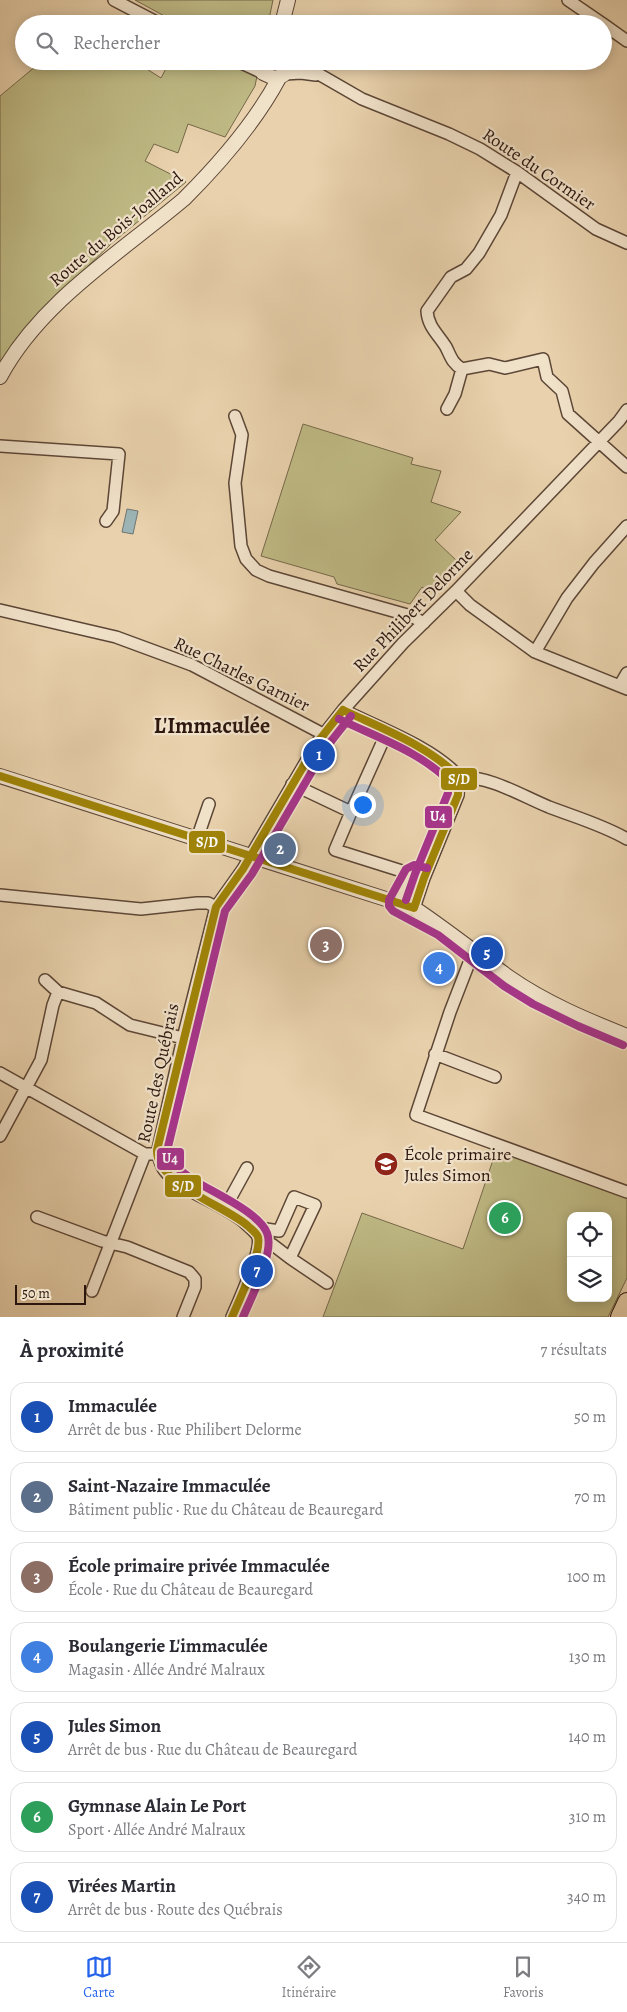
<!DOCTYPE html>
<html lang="fr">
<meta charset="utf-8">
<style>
:root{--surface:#fff;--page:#f7f7f7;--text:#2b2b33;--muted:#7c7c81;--line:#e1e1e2;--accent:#2563eb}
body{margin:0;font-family:Alegreya,serif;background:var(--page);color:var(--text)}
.controls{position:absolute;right:15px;bottom:15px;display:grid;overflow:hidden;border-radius:10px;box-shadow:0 2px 12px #0003}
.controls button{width:45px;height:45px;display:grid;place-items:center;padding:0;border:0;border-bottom:1px solid var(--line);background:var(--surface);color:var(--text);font:25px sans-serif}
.scale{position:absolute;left:15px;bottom:12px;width:71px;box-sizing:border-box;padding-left:5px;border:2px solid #2d170f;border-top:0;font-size:14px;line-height:18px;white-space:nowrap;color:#2d170f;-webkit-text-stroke:4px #f0e1c9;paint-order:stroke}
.you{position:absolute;left:362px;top:804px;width:18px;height:18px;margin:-12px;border:4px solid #fff;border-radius:50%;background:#1a73e8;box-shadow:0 0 0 8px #1a73e833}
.badge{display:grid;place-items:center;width:32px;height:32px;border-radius:50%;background:var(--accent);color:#fff;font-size:16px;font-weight:700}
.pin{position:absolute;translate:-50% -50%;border:2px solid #fff;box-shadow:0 1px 5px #0006}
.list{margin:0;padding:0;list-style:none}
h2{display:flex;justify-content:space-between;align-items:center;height:65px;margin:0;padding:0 20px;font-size:21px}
h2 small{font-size:16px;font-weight:400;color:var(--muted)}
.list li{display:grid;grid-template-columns:32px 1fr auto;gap:15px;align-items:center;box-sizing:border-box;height:70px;margin:0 10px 10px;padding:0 10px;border:1px solid var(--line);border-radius:15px}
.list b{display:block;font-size:19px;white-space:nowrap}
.list p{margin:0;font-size:16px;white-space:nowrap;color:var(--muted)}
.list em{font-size:16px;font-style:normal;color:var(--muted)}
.icon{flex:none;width:28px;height:28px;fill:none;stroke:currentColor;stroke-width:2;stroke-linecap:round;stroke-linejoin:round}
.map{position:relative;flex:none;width:627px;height:1317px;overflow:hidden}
.search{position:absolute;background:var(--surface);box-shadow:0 2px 12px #0003;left:15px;right:15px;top:15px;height:55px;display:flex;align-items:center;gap:12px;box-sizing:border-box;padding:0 18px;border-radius:28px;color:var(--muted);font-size:19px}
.sheet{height:625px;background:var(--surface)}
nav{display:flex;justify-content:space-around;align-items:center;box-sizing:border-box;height:70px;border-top:1px solid var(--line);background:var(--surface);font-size:14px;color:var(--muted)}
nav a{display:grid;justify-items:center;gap:2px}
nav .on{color:var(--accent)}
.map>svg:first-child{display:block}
.green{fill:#beb984;stroke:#76684a;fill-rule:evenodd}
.water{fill:#9cb4b5;stroke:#707573}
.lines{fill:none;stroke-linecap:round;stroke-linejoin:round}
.minor-casing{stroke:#5c4636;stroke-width:14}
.tertiary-casing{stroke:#5c4636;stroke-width:16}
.trunk-casing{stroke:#2d170f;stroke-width:20}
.minor{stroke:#f0e1c9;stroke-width:11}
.tertiary{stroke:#f0e1c9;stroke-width:14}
.trunk{stroke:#e8d1ac;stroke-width:18}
.bus-1-casing{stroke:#f0e1c9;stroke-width:11}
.bus-2-casing{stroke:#f0e1c9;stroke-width:11}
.bus-1{stroke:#a08407;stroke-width:8}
.bus-2{stroke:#a7358b;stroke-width:8}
.labels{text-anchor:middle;stroke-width:4.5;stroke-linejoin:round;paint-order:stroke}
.street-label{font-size:18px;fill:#2d170f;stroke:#f0e1c9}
.poi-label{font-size:18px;fill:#2d170f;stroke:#f0e1c9;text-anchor:start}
.district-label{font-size:22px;font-weight:bold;fill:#2d170f;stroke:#f0e1c9}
.line-badge{stroke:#f0e1c9;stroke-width:2}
.badge-label{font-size:14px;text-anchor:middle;font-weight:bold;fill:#fff}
</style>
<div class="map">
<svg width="627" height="1317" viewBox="0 0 627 1317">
<rect width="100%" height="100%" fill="#e8d1ac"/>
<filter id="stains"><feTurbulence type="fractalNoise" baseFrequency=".004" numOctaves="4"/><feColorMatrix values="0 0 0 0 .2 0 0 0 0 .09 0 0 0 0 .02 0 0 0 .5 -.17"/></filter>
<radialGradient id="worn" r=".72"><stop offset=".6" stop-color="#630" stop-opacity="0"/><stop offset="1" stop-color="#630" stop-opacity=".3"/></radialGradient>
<!-- green -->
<path class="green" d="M 135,0 L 273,0 L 268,24 L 179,24 Z
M 42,61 L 134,61 L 161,78 L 170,61 L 260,61 L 255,86 L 225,137 L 188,124 L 178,153 L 154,144 L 145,161 L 186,182 L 112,243 L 55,298 L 0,370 L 0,96 Z
M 303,424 L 413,458 L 411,464 L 441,471 L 431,502 L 461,512 L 435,540 L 458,562 L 429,592 L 422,587 L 410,604 L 337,584 L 334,577 L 261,556 Z
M 497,1148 L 627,1196 L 627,1278 L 608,1317 L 323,1317 L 362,1213 L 463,1249 ZM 571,1216 L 608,1216 L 608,1298 L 571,1298 Z"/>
<!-- water -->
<path class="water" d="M 127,509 L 138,511 L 133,534 L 122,532 Z"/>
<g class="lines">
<!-- minor casing -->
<g class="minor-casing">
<path id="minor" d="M 114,0 L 160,24
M 568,0 L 603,24
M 603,24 L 627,41
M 237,61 L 263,73
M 296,61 L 362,99 L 449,134 L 480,149 L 517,172 L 596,229 L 627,243
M 285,74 L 301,73 L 316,75
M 517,172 L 501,215 L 479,253 L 466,269 L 451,277 L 427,311 C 428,327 438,334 446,347 C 451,357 452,363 462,369 L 489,364 L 505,368 L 543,359 L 547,377 L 562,391 L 568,414 L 627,467
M 447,409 L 455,394 L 462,369
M 235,416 L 242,435 L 235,483 L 241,546 L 246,559 L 256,570 L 269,576 L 411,616 L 424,623
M 0,446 L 119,454 L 113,511 L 106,521
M 456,591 L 470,605 L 535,652 L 627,689
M 0,610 L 116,637 L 192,665 L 323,734
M 535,652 L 567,598 L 594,563 L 627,526
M 620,685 L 627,673
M 343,710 C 377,727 435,748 459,777 L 458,795 L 424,878 L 414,908
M 459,777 C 490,776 520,795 549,807 C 575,817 603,825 627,839
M 292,784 L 351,812 L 387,732
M 351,812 L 335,850 L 424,878
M 197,839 L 209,804
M 0,895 L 141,909 L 197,903 L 208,903 L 216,907
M 399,903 L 414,875
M 474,950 L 450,1012 L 416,1115 L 627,1192
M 45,980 L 58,992
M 435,1054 L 495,1077
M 0,1073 L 145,1154 L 157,1154
M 0,1136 L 41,1060 L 53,1005 L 58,992 L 96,1003 L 130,1025 L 183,1038
M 294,1197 L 315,1205 L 290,1258 L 273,1245 L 258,1237 L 266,1229 L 279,1231 Z
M 225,1208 L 247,1168
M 37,1217 L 102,1241 L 127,1247 L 189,1272 L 195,1279 L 195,1287 L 183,1317
M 290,1258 L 327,1283
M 92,1291 L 145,1154
M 232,1317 C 238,1303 262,1251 258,1237 C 256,1232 249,1227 245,1223 C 224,1204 180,1191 165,1171 C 161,1167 160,1159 157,1154 L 183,1038 L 216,907 L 243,869 L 317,743 L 343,710 L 403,643 L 456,591 L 619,421 L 627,410"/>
</g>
<!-- tertiary casing -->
<g class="tertiary-casing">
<path id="tertiary" d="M 282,24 L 288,0
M 259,61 L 263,73 L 274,78 C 284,77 289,71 290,61
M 0,377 C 40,302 120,253 184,199 C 220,163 255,123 279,78
M 0,776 L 414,908 C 447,930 478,955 510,978 C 546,1003 587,1020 627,1036"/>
</g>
<!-- trunk casing -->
<g class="trunk-casing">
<path id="trunk" d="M 620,1317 L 627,1302"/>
</g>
<!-- minor -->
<use href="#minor" class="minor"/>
<!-- tertiary -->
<use href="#tertiary" class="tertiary"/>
<!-- trunk -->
<use href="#trunk" class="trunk"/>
<!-- bus-1 casing -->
<g class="bus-1-casing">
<path id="bus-1" d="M 343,710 C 383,729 427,745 459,777 L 458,795 L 424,878 L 414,908
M 0,776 L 414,908
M 232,1317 C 239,1301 262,1252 258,1237 C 257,1233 251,1229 248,1226 C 226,1206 156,1184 157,1150 L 216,907 L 243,869 L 317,743 L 343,710"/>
</g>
<!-- bus-2 casing -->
<g class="bus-2-casing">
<path id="bus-2" d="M 339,719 C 376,737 419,751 449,781 L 448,793 L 415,874 L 406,900
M 427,868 L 414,865 L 406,869 L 389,900 L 389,906 L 393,911 L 438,935 L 504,986 L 533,1004 L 578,1026 L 623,1045
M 243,1317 C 251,1298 275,1252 267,1233 C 258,1211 211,1192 192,1179 C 181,1172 171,1164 167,1151 L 225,911 L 252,874 L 325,749 L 351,716"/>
</g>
<!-- bus-1 -->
<use href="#bus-1" class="bus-1"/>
<!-- bus-2 -->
<use href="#bus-2" class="bus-2"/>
</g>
<!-- icons -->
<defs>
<g id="school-disc" transform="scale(1.25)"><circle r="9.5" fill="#8f2418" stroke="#f0e1c9"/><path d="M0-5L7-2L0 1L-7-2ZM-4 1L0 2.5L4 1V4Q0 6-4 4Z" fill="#fff"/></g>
</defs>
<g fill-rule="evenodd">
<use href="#school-disc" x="386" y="1164"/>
</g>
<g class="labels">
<!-- street labels -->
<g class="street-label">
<text transform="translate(539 169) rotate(34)" y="6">Route du Cormier</text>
<text transform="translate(116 229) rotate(-40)" y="6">Route du Bois-Joalland</text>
<text transform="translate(413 610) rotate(-46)" y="6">Rue Philibert Delorme</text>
<text transform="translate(242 674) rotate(26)" y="6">Rue Charles Garnier</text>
<text transform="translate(158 1073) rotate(-78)" y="6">Route des Québrais</text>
</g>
<!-- poi labels -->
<g class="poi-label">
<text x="404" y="1160">École primaire<tspan x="404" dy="21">Jules Simon</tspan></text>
</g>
<!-- district labels -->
<g class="district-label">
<text x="212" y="733">L'Immaculée</text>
</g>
</g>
<g class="line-badge">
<rect x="440" y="767" width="38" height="24" rx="5" fill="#a08407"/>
<rect x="424" y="805" width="29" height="24" rx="5" fill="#a7358b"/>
<rect x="188" y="830" width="38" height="24" rx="5" fill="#a08407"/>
<rect x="156" y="1147" width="29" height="24" rx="5" fill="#a7358b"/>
<rect x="164" y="1174" width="38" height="24" rx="5" fill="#a08407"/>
</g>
<g class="badge-label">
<text x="459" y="784">S/D</text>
<text x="438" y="821">U4</text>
<text x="207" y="847">S/D</text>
<text x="170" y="1163">U4</text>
<text x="183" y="1191">S/D</text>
</g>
<rect width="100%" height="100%" filter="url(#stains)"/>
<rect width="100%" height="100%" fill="url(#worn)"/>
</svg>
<div class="controls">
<button><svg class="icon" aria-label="locate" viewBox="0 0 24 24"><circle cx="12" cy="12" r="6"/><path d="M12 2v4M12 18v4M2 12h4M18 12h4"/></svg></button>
<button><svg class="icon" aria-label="layers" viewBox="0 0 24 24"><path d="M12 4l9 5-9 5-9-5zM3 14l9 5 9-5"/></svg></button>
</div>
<div class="scale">50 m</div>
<div class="you"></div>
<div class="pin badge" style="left:319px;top:755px;background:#1a4fb4">1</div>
<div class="pin badge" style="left:280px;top:849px;background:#5c6f8a">2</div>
<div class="pin badge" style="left:326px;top:945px;background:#8d6e63">3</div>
<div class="pin badge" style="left:439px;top:968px;background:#3f7fe0">4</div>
<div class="pin badge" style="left:487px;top:953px;background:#1a4fb4">5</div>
<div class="pin badge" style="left:505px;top:1218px;background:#2e9e5b">6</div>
<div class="pin badge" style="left:257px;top:1271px;background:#1a4fb4">7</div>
<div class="search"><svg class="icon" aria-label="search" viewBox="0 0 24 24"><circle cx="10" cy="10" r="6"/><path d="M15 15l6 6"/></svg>Rechercher</div>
</div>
<section class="sheet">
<h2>À proximité<small>7 résultats</small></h2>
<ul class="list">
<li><span class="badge" style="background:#1a4fb4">1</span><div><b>Immaculée</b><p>Arrêt de bus · Rue Philibert Delorme</p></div><em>50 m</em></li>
<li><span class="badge" style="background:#5c6f8a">2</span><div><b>Saint-Nazaire Immaculée</b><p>Bâtiment public · Rue du Château de Beauregard</p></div><em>70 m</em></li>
<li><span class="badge" style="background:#8d6e63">3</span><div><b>École primaire privée Immaculée</b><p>École · Rue du Château de Beauregard</p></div><em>100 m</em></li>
<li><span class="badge" style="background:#3f7fe0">4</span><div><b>Boulangerie L'immaculée</b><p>Magasin · Allée André Malraux</p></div><em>130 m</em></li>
<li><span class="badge" style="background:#1a4fb4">5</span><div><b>Jules Simon</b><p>Arrêt de bus · Rue du Château de Beauregard</p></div><em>140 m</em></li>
<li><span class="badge" style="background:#2e9e5b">6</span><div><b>Gymnase Alain Le Port</b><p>Sport · Allée André Malraux</p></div><em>310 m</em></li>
<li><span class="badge" style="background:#1a4fb4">7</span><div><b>Virées Martin</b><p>Arrêt de bus · Route des Québrais</p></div><em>340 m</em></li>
</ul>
</section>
<nav>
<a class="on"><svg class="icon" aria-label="map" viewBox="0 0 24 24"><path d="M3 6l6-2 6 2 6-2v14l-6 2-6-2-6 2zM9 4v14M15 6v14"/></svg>Carte</a>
<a><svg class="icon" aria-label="directions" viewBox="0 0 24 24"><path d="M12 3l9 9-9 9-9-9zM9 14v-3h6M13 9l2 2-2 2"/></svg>Itinéraire</a>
<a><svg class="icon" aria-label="saved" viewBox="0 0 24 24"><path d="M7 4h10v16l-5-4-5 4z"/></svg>Favoris</a>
</nav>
